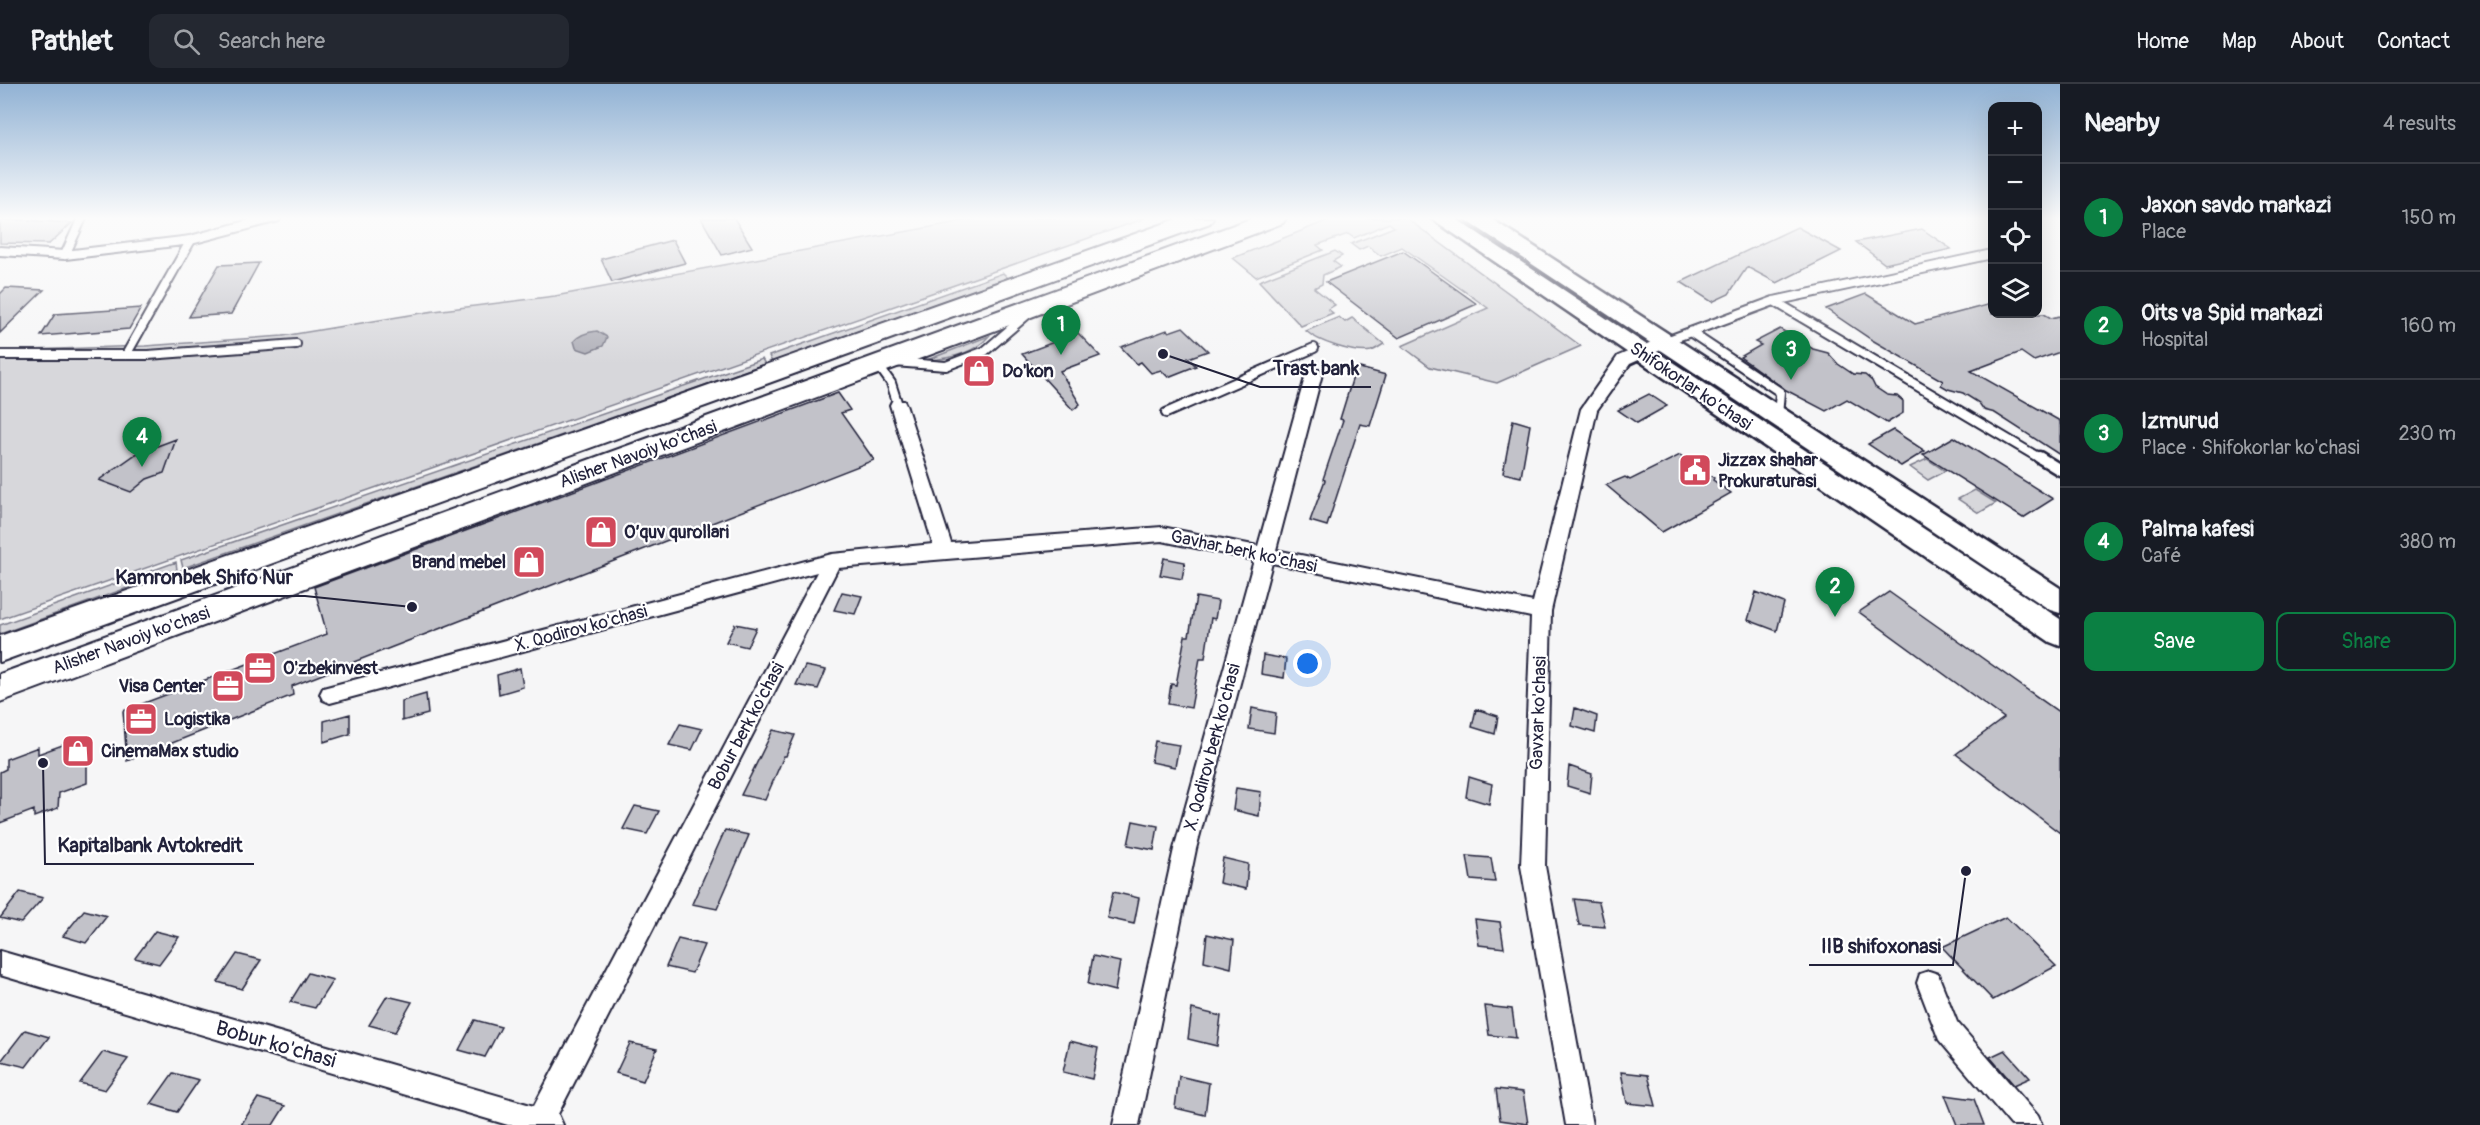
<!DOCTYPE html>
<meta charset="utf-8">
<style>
:root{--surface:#171b24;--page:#242831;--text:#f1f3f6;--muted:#9ea1a6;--line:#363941;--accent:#0b8043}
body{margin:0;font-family:Pangolin,sans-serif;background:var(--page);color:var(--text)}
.controls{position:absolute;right:18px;top:18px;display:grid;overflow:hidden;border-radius:12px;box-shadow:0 6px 24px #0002}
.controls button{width:54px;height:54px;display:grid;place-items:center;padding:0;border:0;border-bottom:2px solid var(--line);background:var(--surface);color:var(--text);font:30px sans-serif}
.you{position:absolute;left:1308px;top:580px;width:21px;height:21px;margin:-15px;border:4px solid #fff;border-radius:50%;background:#1a73e8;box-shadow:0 0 0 9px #1a73e833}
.badge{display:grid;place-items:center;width:39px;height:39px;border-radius:50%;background:var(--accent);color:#fff;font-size:20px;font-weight:700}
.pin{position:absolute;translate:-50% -50px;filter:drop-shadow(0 2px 3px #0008)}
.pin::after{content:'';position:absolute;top:32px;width:21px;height:18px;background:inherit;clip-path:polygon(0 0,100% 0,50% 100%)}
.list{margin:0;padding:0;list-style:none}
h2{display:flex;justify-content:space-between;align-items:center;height:78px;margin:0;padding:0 24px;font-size:26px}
h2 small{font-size:20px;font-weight:400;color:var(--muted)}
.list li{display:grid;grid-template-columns:39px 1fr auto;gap:18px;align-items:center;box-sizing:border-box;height:108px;padding:0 24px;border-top:2px solid var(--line)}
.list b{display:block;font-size:22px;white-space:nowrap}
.list p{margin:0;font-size:20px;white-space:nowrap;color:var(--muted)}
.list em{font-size:20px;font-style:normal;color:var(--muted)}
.actions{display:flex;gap:12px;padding:18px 24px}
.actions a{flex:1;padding:14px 0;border:2px solid var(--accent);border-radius:12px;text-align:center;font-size:21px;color:var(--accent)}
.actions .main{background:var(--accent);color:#fff}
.icon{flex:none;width:33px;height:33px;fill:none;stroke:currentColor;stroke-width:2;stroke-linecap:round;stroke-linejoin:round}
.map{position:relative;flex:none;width:2060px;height:1041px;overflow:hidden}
header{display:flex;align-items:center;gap:36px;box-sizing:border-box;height:84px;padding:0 30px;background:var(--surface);border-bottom:2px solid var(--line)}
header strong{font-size:28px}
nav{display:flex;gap:33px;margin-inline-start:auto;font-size:21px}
.search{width:420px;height:54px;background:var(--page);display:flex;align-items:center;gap:15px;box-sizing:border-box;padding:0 21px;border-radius:12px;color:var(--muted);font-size:22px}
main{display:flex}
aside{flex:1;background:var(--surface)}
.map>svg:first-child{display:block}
.green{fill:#d7d7db;stroke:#7c7c8b;stroke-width:1.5}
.water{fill:#aeaeb7;stroke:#767685;stroke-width:1.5}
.building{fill:#c2c2c9;stroke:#22223b;stroke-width:1.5}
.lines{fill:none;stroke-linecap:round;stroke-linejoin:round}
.service-far1-casing{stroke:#22223b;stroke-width:12}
.service-casing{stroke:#22223b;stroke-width:15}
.minor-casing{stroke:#22223b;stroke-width:4}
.secondary-casing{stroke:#22223b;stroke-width:5}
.primary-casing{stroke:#22223b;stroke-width:4}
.service-far1{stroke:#fff;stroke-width:8}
.service{stroke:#fff;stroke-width:10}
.minor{fill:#fff;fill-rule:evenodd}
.secondary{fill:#fff;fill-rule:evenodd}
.primary{fill:#fff;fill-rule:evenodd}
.labels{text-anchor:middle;stroke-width:4.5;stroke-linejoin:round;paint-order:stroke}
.poi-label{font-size:18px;font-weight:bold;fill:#22223b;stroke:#fff;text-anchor:start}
.street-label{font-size:18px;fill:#22223b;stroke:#fff}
.near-street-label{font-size:21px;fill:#22223b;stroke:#fff}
.leader{fill:none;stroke:#22223b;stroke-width:2}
.callout-dot{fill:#22223b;stroke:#fff;stroke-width:2}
.callout-label{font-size:20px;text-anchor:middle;font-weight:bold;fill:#22223b;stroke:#fff;stroke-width:4.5;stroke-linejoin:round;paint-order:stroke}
</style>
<header>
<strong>Pathlet</strong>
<div class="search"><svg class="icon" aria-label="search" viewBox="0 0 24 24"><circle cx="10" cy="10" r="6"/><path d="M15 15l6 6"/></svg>Search here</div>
<nav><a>Home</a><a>Map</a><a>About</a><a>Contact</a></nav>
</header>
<main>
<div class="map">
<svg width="2060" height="1041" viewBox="0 0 2060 1041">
<rect width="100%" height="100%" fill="#f6f6f7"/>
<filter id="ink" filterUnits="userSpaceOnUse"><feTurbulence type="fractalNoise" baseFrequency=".0167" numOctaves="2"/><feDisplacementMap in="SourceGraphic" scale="12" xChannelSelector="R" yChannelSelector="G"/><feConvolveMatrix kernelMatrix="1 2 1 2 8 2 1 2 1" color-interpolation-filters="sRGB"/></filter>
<g filter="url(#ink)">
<!-- green -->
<path class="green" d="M 980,134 L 1146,134 L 0,535 L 0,267 L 145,262 L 283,252 L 434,227 L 555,212 Z
M 1334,134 L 1406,134 L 1581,262 L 1497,299 L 1430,283 L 1402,262 L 1488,224 L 1402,163 L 1381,172 L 1368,162 L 1359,166 L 1351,160 L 1394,143 L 1389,139 L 1354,154 L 1348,150 L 1317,161 L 1323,166 L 1256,193 L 1233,174 Z
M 1335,167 L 1342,172 L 1333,177 L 1341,183 L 1323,191 L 1322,200 L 1314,204 L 1335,221 L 1328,225 L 1333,229 L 1301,242 L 1259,197 Z
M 1003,189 L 1008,194 L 772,278 L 769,272 Z
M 1339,233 L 1345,238 L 1352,234 L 1384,260 C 1380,262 1375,266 1371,267 C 1355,270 1318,258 1306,247 Z
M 989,252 C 974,270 949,275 927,276 Z
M 762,275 L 765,280 L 183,484 L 181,476 Z
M 1927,375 L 1945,387 L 1928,396 L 1910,383 Z
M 1975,406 L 1996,419 L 1979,429 L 1958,415 Z
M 176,478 L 177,486 L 0,550 L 0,541 Z"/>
<!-- water -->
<path class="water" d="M 597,247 L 607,253 L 603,262 L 588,268 L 576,264 L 574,257 C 580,250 588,248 597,247 Z"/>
<!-- building -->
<path class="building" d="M 701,134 L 734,134 L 752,163 L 722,171 Z
M 0,136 L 23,136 L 72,139 L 49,160 L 0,159 Z
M 1797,143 L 1841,167 L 1777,199 L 1747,183 L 1729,210 L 1712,218 L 1681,198 Z
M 1922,145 L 1951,165 L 1885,180 L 1856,158 Z
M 673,156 L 685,179 L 612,198 L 601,175 Z
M 1403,167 L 1477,220 L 1399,254 L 1326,198 Z
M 259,179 L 231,230 L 189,233 L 219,181 Z
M 6,204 L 44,206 L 0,249 L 0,210 Z
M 1866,210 L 1915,240 L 1991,220 L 1992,230 L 2044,230 L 2051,234 L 2060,232 L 2060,268 L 2034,277 L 2021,268 L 1971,287 L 2060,337 L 2060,371 L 1995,329 L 1984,326 L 1979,319 L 1963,309 L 1948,305 L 1941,301 L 1943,297 L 1872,256 L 1826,225 Z
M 141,224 L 129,245 L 41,252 L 55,230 Z
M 1183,243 L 1208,267 L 1188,274 L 1196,282 L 1168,293 L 1161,286 L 1151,289 L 1141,278 L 1137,280 L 1121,263 L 1167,246 L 1169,248 Z
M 1780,245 L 1813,265 L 1828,269 L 1838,280 L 1853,290 L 1865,291 L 1872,297 L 1875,303 L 1887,311 L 1897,312 L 1903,317 L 1903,329 L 1887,339 L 1847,315 L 1826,327 L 1786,306 L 1740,273 L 1761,261 L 1755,258 Z
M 1078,249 L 1100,272 L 1060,287 L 1080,320 L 1073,326 L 1022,270 Z
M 1356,283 L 1386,291 L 1370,342 L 1360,340 L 1327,442 L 1310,437 L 1325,396 L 1323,395 L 1343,336 L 1340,335 Z
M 838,309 L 850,326 L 841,329 L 874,376 L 292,602 L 293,611 L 127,677 L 123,627 L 327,550 L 314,503 Z
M 1649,310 L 1667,322 L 1637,339 L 1618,326 Z
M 1513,336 L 1530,341 L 1521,393 L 1503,389 Z
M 1893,346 L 1925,367 L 1901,382 L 1868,360 Z
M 1954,353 L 2053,415 L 2023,434 L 1923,371 Z
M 176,355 L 164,389 L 147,395 L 131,408 L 99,396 L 136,370 Z
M 1680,371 L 1714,394 L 1713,396 L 1731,409 L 1662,448 L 1606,401 L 1625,393 L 1630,396 Z
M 1164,474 L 1185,478 L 1182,495 L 1160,491 Z
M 842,508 L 862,512 L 855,530 L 834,526 Z
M 1756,508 L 1784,519 L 1777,547 L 1748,536 Z
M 1889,508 L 2060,629 L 2060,749 L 1956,670 L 2004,634 L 1859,528 Z
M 1196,513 L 1218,517 L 1215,535 L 1211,534 L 1205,574 L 1200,574 L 1191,624 L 1168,620 L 1171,600 L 1176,601 L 1185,552 L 1189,552 Z
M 735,540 L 756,544 L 747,563 L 726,558 Z
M 1263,571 L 1286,575 L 1284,594 L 1261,590 Z
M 805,582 L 826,586 L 818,605 L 796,601 Z
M 520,584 L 523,603 L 499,610 L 497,591 Z
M 426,610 L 428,630 L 402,637 L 402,617 Z
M 1252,624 L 1276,629 L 1274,649 L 1249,645 Z
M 1575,624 L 1597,632 L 1595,649 L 1572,642 Z
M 1476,625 L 1498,632 L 1495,650 L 1472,643 Z
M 350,630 L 350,650 L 324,658 L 324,637 Z
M 680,640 L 702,645 L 692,666 L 669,661 Z
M 773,646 L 795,651 L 786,672 L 784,672 L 765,716 L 741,711 Z
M 87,652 L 87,699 L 59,709 L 58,724 L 34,733 L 34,726 L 0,739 L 0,688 L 6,685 L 6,675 L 38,663 L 38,670 Z
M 1155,657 L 1179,661 L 1175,683 L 1151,678 Z
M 1569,682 L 1592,690 L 1590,709 L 1567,702 Z
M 1469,693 L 1492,700 L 1489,720 L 1466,713 Z
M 1236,704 L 1261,708 L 1259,732 L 1233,726 Z
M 635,722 L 659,727 L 647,750 L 623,745 Z
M 1133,737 L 1158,742 L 1154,766 L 1128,761 Z
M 725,746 L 749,751 L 717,825 L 692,820 Z
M 1467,772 L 1491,774 L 1495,798 L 1471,796 Z
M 1223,774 L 1248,780 L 1246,805 L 1219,799 Z
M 20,808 L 43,814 L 21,839 L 0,834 Z
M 1113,808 L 1139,814 L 1134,840 L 1107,834 Z
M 1574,815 L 1599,818 L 1605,843 L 1579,841 Z
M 84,826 L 107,832 L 86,859 L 63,852 Z
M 2006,833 L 2056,882 L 1993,916 L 1942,863 Z
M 1475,835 L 1500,838 L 1504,864 L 1479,861 Z
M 155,847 L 179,853 L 159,880 L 135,874 Z
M 1207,850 L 1234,856 L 1231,884 L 1204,877 Z
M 678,855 L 704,861 L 692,889 L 666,883 Z
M 237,870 L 261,876 L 242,905 L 218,898 Z
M 1093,872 L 1120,878 L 1115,907 L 1088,900 Z
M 308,889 L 333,896 L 315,924 L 290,918 Z
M 387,912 L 412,918 L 395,948 L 369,941 Z
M 1485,922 L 1512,925 L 1516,954 L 1489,951 Z
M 1192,925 L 1221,932 L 1217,962 L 1188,955 Z
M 475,936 L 501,943 L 485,973 L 459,966 Z
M 25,946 L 49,953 L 26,983 L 1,977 Z
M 1070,957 L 1098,964 L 1092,995 L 1063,988 Z
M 630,959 L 657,965 L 643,997 L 616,989 Z
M 2005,966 L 2030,994 L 2014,1001 L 1990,973 Z
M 103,968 L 128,975 L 105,1006 L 80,999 Z
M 1621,988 L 1648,991 L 1656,1022 L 1627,1019 Z
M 173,989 L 199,996 L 177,1028 L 151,1020 Z
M 1179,992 L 1209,999 L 1205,1031 L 1175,1024 Z
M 1496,1005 L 1523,1008 L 1528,1040 L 1500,1036 Z
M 1945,1011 L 1974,1015 L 1984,1041 L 1957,1041 Z
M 258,1014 L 285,1022 L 273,1041 L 241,1041 Z"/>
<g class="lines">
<!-- service-far1 casing -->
<g class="service-far1-casing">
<path id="service-far1" d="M 0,167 L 65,171 L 191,156 L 126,271
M 65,171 L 82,134
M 1774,217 L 2041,375
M 1690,248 L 1780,308 L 1778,332
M 1666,257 L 1774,217 L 1992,170
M 0,271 L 148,271 L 296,260
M 894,278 L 946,282 L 985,267 L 1029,229
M 878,281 L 891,299 L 898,321
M 1166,329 L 1314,264"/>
</g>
<!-- service casing -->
<g class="service-casing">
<path id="service" d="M 2039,373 L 2060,386"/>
</g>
<!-- minor casing -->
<g class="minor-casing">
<path id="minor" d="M 257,134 L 281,134 L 279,137 L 191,160 L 184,156 L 186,153 Z
M 1666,252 L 1672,253 L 1674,257 L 1672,261 L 1630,280 L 1597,326 L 1551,527 L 1545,782 L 1592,1041 L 1566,1041 L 1521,782 L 1531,533 L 1272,479 L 1196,765 L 1139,1041 L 1113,1041 L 1174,765 L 1254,476 L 1162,457 L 838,484 L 558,1030 L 563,1041 L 508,1041 L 0,891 L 0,867 L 534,1022 L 817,488 L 330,619 L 323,616 L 320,610 L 323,604 L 832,470 L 933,460 L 890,321 L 892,317 L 904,317 L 906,321 L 951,459 L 1162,443 L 1258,462 L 1306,290 L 1308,286 L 1320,286 L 1322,290 L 1276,466 L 1533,518 L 1581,325 L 1618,272 Z
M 1929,887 L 1938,890 L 1957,938 L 2038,1032 L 2042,1041 L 2011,1041 L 1939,956 L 1917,899 L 1920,890 Z"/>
</g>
<!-- secondary casing -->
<g class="secondary-casing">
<path id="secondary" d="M 1431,134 L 1455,134 L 2060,535 L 2060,562 L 2050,558 Z
M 1466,134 L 1490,134 L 2060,504 L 2060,529 L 2050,526 L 1469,138 Z"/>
</g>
<!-- primary casing -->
<g class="primary-casing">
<path id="primary" d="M 1180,134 L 1213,134 L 1210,139 L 0,578 L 0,552 Z
M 1253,134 L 1286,134 L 1283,139 L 0,618 L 0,590 Z"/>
</g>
<!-- service-far1 -->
<use href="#service-far1" class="service-far1"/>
<!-- service -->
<use href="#service" class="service"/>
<!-- minor -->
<use href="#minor" class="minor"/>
<!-- secondary -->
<use href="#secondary" class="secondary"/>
<!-- primary -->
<use href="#primary" class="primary"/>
</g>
</g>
<!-- sky -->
<linearGradient id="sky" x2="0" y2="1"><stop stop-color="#91b2d4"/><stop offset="0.48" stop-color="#fbfbfb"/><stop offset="1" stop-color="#fbfbfb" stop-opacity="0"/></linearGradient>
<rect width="2060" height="280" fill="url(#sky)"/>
<!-- icons -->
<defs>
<g id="shop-square" transform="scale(1.725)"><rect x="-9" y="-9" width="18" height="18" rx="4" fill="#d1495b" stroke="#fff"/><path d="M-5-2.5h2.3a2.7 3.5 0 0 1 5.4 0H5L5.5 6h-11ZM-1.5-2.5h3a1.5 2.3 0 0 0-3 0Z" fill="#fff"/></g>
<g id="civic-square" transform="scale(1.725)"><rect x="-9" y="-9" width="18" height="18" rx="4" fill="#d1495b" stroke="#fff"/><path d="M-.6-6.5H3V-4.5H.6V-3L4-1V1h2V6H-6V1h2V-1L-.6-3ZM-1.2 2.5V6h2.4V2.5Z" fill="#fff"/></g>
<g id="office-square" transform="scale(1.725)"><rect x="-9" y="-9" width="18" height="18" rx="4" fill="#d1495b" stroke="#fff"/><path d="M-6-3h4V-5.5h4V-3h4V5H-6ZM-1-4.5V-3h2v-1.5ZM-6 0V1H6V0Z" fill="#fff"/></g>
</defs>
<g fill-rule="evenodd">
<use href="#shop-square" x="979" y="287"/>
<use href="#civic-square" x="1695" y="386"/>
<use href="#shop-square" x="601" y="448"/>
<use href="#shop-square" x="529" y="478"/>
<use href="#office-square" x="260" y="584"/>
<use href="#office-square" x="228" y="602"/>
<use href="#office-square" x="141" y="635"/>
<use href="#shop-square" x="78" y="667"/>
</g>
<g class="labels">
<!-- poi labels -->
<g class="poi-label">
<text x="1002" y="293">Do'kon</text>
<text x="1718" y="382">Jizzax shahar<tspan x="1718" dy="21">Prokuraturasi</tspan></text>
<text x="624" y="454">O’quv qurollari</text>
<text x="506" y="484" text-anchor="end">Brand mebel</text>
<text x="283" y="590">O'zbekinvest</text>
<text x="205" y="608" text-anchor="end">Visa Center</text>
<text x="164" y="641">Logistika</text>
<text x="101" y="673">CinemaMax studio</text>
</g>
<!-- street labels -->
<g class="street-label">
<text transform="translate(1691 302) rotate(34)" y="6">Shifokorlar ko'chasi</text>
<text transform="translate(638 370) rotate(-20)" y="6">Alisher Navoiy ko'chasi</text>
<text transform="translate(1244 467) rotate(12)" y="6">Gavhar berk ko'chasi</text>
<text transform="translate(581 544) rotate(-15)" y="6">X. Qodirov ko'chasi</text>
<text transform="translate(131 556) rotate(-20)" y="6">Alisher Navoiy ko'chasi</text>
<text transform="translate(1538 629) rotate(-88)" y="6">Gavxar ko'chasi</text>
<text transform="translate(746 642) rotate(-62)" y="6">Bobur berk ko'chasi</text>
<text transform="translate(1212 663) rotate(-75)" y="6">X. Qodirov berk ko'chasi</text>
</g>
<!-- near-street labels -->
<g class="near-street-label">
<text transform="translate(276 960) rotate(16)" y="7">Bobur ko'chasi</text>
</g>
</g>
<!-- callouts -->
<path class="leader" d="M1163 270L1260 303H1371M412 523L305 512H103M43 679L45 780H254M1966 787L1953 881H1809"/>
<g class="callout-dot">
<circle cx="1163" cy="270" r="6"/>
<circle cx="412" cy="523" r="6"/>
<circle cx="43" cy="679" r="6"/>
<circle cx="1966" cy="787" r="6"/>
</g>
<g class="callout-label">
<text x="1316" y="291">Trast bank</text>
<text x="204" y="500">Kamronbek Shifo Nur</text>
<text x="150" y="768">Kapitalbank Avtokredit</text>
<text x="1881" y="869">IIB shifoxonasi</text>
</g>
</svg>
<div class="controls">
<button>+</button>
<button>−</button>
<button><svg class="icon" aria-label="locate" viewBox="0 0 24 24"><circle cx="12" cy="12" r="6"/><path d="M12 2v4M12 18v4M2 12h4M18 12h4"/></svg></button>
<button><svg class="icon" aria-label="layers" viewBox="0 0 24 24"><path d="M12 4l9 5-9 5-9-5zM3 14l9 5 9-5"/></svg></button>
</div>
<div class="you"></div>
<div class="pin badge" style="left:1061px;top:271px">1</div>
<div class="pin badge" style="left:1835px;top:533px">2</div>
<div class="pin badge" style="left:1791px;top:296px">3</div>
<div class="pin badge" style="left:142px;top:383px">4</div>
</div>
<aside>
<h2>Nearby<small>4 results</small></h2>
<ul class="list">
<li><span class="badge">1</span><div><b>Jaxon savdo markazi</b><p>Place</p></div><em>150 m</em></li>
<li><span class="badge">2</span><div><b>Oits va Spid markazi</b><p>Hospital</p></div><em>160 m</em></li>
<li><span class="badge">3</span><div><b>Izmurud</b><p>Place · Shifokorlar ko'chasi</p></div><em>230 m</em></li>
<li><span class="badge">4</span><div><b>Palma kafesi</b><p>Café</p></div><em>380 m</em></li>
</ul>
<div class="actions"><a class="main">Save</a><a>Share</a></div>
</aside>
</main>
